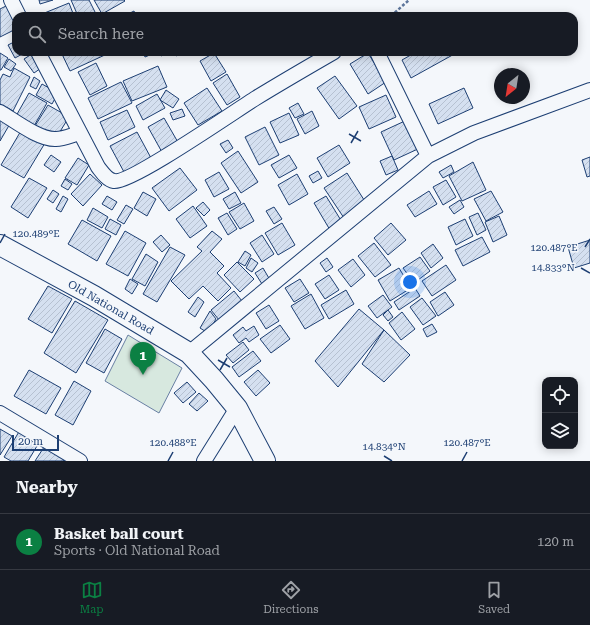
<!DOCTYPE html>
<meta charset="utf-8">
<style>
:root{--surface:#171b24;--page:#20242c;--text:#f1f3f6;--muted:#9ea1a6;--line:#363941;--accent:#0b8043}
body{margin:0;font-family:"Roboto Serif",serif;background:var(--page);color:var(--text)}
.controls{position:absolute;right:12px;bottom:12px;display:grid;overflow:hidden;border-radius:8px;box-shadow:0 2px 10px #0003}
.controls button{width:36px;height:36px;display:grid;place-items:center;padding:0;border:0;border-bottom:1px solid var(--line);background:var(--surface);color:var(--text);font:20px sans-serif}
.compass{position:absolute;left:494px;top:68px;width:36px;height:36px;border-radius:50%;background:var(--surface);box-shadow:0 2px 10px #0003;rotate:210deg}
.scale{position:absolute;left:12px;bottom:10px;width:47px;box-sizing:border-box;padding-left:4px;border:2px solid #1d3f73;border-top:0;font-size:11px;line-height:14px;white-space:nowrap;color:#1d3f73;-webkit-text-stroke:3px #f4f7fb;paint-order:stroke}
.you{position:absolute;left:410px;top:282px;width:14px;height:14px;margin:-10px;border:3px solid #fff;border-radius:50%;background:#1a73e8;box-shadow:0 0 0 6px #1a73e833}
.badge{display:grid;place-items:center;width:26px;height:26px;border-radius:50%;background:var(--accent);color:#fff;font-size:13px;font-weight:700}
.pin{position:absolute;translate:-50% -33px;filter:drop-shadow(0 1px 2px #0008)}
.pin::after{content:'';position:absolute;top:21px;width:14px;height:12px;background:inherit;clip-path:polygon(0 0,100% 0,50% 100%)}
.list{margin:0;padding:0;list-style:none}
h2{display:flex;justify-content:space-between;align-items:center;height:52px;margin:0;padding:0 16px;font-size:17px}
h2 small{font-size:13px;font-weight:400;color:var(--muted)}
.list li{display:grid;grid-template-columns:26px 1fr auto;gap:12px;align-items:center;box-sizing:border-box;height:56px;padding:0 16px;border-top:1px solid var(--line)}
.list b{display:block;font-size:15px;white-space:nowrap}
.list p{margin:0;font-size:13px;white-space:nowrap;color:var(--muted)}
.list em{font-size:13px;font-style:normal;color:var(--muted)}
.icon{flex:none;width:22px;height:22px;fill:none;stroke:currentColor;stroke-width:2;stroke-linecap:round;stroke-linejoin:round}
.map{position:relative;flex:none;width:590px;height:461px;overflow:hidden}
.search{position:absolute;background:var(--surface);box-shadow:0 2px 10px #0003;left:12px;right:12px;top:12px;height:44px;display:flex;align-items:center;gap:10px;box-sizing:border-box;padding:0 14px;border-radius:12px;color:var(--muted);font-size:15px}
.sheet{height:108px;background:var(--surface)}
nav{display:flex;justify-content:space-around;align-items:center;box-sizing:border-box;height:56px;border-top:1px solid var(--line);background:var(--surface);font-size:11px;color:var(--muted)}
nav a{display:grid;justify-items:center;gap:2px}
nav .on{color:var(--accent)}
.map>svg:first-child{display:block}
.garden{fill:#d7e8df;stroke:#687fa3}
.building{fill:url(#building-hatch);stroke:#1d3f73}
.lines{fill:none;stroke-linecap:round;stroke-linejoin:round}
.minor-casing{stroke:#1d3f73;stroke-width:16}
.secondary-casing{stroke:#1d3f73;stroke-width:22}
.path{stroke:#5e769c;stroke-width:2.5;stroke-dasharray:3 2;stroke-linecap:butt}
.minor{stroke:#f4f7fb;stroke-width:14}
.secondary{stroke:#f4f7fb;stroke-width:20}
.ticks{fill:none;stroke:#1d3f73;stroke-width:1.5}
.labels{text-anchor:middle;stroke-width:3;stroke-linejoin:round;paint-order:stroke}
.street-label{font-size:11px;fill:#1d3f73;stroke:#f4f7fb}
.ticks-label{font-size:10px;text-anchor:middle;fill:#1d3f73;stroke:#f4f7fb;stroke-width:3;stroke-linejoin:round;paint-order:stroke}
</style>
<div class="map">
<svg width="590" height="461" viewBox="0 0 590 461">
<defs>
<pattern id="building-hatch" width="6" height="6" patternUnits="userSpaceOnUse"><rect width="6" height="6" fill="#d5e0f0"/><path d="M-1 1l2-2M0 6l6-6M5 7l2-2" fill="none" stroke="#b6c1d1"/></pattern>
</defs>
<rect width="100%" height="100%" fill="#f4f7fb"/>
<!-- garden -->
<path class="garden" d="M 128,335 L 182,368 L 159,413 L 105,381 Z"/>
<!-- building -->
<path class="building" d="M 39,0 L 53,0 L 40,4 Z
M 71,0 L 89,0 L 97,16 L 78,16 Z
M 94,0 L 124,0 L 125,1 L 102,14 Z
M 69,3 L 74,16 L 43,16 L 42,14 Z
M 8,5 L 16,19 L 16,29 L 0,37 L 0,9 Z
M 134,11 L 136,16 L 124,16 Z
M 16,41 L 16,52 L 26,52 L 15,58 L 8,45 Z
M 35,52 L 44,66 L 34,73 L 24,59 Z
M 61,52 L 106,52 L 107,54 L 70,71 Z
M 143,52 L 157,52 L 145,57 Z
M 160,52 L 169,52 L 161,56 Z
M 174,52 L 183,52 L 176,56 Z
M 416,52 L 458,52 L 411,78 L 402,60 Z
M 0,53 L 8,58 L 1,70 L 0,70 Z
M 214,53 L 226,72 L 211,81 L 200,61 Z
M 368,53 L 386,82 L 368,94 L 350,64 Z
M 9,59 L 16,64 L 11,71 L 4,67 Z
M 96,63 L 107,86 L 90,95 L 78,72 Z
M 158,66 L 167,87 L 132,101 L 123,81 Z
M 14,68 L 30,77 L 13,111 L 0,104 L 0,80 L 3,74 L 10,77 Z
M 227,74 L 240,97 L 227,105 L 213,83 Z
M 335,76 L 357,106 L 339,119 L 317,88 Z
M 34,77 L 40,81 L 36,89 L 30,86 Z
M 121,82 L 132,103 L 98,119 L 88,98 Z
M 42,84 L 58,93 L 52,104 L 36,95 Z
M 207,88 L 222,111 L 198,125 L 184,103 Z
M 464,88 L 473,108 L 438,124 L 429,104 Z
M 166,90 L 179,99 L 173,108 L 160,100 Z
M 29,93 L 47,103 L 34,126 L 16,116 Z
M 157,94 L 165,108 L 143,120 L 136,106 Z
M 386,95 L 396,117 L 369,129 L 359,107 Z
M 298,103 L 304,114 L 295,118 L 289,108 Z
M 48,105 L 69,117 L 56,138 L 35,126 Z
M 182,109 L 185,116 L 173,120 L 170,113 Z
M 127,110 L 135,127 L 108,140 L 100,122 Z
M 312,111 L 319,126 L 305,134 L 297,119 Z
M 289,113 L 299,135 L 280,143 L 270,122 Z
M 0,115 L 11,122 L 0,141 Z
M 164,118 L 179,144 L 163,154 L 148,127 Z
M 407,120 L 420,148 L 394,160 L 381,132 Z
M 265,127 L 279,155 L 259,165 L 245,137 Z
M 22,129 L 45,143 L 24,178 L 1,165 Z
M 137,132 L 151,158 L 124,172 L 110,146 Z
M 228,140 L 233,148 L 226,153 L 220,144 Z
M 339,145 L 350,163 L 328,177 L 317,158 Z
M 238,151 L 258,182 L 241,193 L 221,163 Z
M 51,155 L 61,162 L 54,172 L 44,165 Z
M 289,155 L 297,168 L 279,178 L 271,165 Z
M 392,156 L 398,170 L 386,175 L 380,161 Z
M 590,157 L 590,176 L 587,177 L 582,160 Z
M 78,158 L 89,165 L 77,185 L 65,178 Z
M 473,162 L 486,190 L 462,201 L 449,176 Z
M 451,165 L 454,172 L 443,178 L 439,172 Z
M 180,168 L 197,190 L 169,211 L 152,188 Z
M 318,171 L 322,178 L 313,183 L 309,176 Z
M 219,172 L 229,189 L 214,197 L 205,180 Z
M 347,173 L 366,203 L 344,218 L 324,188 Z
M 90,174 L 102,185 L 83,206 L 71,194 Z
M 297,174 L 308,194 L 289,205 L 278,185 Z
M 29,178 L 47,188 L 28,218 L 11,207 Z
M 65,179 L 72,184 L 68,190 L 61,186 Z
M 446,180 L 456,197 L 443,205 L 433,187 Z
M 53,190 L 59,194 L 53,203 L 47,199 Z
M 429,191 L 437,204 L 415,217 L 407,205 Z
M 491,191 L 503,212 L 486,221 L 474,199 Z
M 143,192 L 156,199 L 147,216 L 134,208 Z
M 235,192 L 241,203 L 229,209 L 223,199 Z
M 63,196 L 68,199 L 61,212 L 56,209 Z
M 107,196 L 117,202 L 112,210 L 102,204 Z
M 326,196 L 342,222 L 330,230 L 314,203 Z
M 460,200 L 464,207 L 454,214 L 449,207 Z
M 203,202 L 210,210 L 204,216 L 196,208 Z
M 244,203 L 254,221 L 240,229 L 229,212 Z
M 126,205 L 133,209 L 124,224 L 117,220 Z
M 193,206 L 207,226 L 190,238 L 176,219 Z
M 274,207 L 282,219 L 274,224 L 266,211 Z
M 93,208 L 108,217 L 102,228 L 87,220 Z
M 227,213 L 237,229 L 228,235 L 218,218 Z
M 478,213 L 486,230 L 477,235 L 469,217 Z
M 499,216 L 507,235 L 493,242 L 485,222 Z
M 110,219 L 121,225 L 116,235 L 105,229 Z
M 465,219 L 473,236 L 456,245 L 448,227 Z
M 82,220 L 111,236 L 97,261 L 68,244 Z
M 282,223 L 295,245 L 278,255 L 265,233 Z
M 391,223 L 406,240 L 388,255 L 374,238 Z
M 125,231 L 146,243 L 128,276 L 106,264 Z
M 212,231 L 222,239 L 210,252 L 224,266 L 217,273 L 231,288 L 218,301 L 203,286 L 189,299 L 171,281 L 202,251 L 197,247 Z
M 161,235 L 170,245 L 162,252 L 153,242 Z
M 262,235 L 274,254 L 262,262 L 250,243 Z
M 482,237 L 490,252 L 463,266 L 455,250 Z
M 590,240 L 590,263 L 574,268 L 568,247 Z
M 374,243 L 391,265 L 375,277 L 358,256 Z
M 433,244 L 443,258 L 431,268 L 421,253 Z
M 170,247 L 185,255 L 157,302 L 143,294 Z
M 245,251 L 251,255 L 245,266 L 238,262 Z
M 146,254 L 158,262 L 145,286 L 132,279 Z
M 420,257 L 430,271 L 414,283 L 403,268 Z
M 251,258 L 258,263 L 252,272 L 246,268 Z
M 327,258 L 333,267 L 326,272 L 320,263 Z
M 353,259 L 365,275 L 351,287 L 338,270 Z
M 237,262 L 254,279 L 240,292 L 224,275 Z
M 446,265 L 456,280 L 432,296 L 422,281 Z
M 263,268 L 270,280 L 262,284 L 255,273 Z
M 399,268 L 411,288 L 390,301 L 378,280 Z
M 329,275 L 339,290 L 325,299 L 315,284 Z
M 130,279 L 138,284 L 132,294 L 125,289 Z
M 300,279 L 309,293 L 294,302 L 285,288 Z
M 48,286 L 72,299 L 52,333 L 28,319 Z
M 415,288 L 420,296 L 399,310 L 394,302 Z
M 346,290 L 354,304 L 329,319 L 321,305 Z
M 234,291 L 246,306 L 223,325 L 211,310 Z
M 445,292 L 454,305 L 438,316 L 430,302 Z
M 311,294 L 324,318 L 305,329 L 291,306 Z
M 383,295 L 392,307 L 377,318 L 368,306 Z
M 198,297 L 204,302 L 195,317 L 188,312 Z
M 422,298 L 436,316 L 423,325 L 410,307 Z
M 75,301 L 108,320 L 76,373 L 44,353 Z
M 269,305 L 279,321 L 266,329 L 256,313 Z
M 359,309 L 384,330 L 338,387 L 315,361 Z
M 388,310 L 393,317 L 388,321 L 383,315 Z
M 210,311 L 216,319 L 208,333 L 200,328 Z
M 402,312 L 415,329 L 401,340 L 389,323 Z
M 432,324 L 437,332 L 427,337 L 423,329 Z
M 280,325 L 290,339 L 271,353 L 260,339 Z
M 254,326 L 259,335 L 249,342 L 246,338 L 239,343 L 233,335 L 243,327 L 246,331 Z
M 105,329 L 122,339 L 104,373 L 86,363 Z
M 384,330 L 410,355 L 384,382 L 362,364 Z
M 243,342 L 249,350 L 233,363 L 226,355 Z
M 253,351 L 261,361 L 239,377 L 232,367 Z
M 29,370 L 61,388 L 46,414 L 14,396 Z
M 258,370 L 270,383 L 256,396 L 244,382 Z
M 74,381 L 91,391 L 73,425 L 55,415 Z
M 187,382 L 196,392 L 183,403 L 174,393 Z
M 199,393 L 208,401 L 197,411 L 189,404 Z
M 0,429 L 12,436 L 0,455 Z
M 20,430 L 40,441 L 28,461 L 11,461 L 4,457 Z
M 46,444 L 66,457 L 63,461 L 35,461 Z"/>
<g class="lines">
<!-- minor casing -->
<g class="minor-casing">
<path id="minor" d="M 11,0 L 19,16
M 38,52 L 98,167 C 102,172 107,180 114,181 C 130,184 235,111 256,98 C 282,82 308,67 334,52
M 377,52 L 428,156
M 0,112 C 14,120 39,140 56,139 C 64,139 72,135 80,133
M 189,353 L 428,156 L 474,133 L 590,90
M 0,413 L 80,461
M 204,461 L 237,408"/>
</g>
<!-- secondary casing -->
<g class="secondary-casing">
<path id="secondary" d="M 0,245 L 94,296 L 189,353 L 214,380 L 237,408 L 265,461"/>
</g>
<!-- path -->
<path class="path" d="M 391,16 L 409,0"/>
<!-- minor -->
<use href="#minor" class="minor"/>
<!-- secondary -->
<use href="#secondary" class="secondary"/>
</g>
<!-- ticks -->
<path class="ticks" d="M 349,134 L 361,141M 351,143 L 358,131M 0,243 L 5,234M 585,247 L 590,239M 581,268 L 590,273M 218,360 L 230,367M 220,370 L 227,358M 384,456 L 392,461M 168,461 L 173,452M 462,461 L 467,452"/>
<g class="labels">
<!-- street labels -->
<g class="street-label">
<text transform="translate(111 307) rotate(30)" y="4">Old National Road</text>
</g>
</g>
<g class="ticks-label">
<text x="36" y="237">120.489°E</text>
<text x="554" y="251">120.487°E</text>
<text x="553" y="271">14.833°N</text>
<text x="173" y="446">120.488°E</text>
<text x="467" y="446">120.487°E</text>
<text x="384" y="450">14.834°N</text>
</g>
</svg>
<div class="controls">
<button><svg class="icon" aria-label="locate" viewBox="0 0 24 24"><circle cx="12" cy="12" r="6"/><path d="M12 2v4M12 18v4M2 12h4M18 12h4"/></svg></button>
<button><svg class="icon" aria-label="layers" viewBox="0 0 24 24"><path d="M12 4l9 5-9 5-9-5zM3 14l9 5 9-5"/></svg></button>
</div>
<svg class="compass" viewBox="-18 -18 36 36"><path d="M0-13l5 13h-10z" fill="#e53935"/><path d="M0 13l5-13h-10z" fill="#9ea1a6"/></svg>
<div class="scale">20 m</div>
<div class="you"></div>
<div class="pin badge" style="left:143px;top:375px">1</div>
<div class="search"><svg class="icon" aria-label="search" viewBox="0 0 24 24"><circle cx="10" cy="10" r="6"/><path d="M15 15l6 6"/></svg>Search here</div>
</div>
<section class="sheet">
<h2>Nearby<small></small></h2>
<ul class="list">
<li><span class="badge">1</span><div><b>Basket ball court</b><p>Sports · Old National Road</p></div><em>120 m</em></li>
</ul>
</section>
<nav>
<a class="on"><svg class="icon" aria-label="map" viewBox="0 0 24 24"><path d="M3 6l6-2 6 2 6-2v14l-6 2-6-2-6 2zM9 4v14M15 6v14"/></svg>Map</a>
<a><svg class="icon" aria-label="directions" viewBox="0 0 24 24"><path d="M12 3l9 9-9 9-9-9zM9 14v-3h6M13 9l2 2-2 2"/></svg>Directions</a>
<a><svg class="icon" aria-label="saved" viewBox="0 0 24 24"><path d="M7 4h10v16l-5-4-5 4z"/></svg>Saved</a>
</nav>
